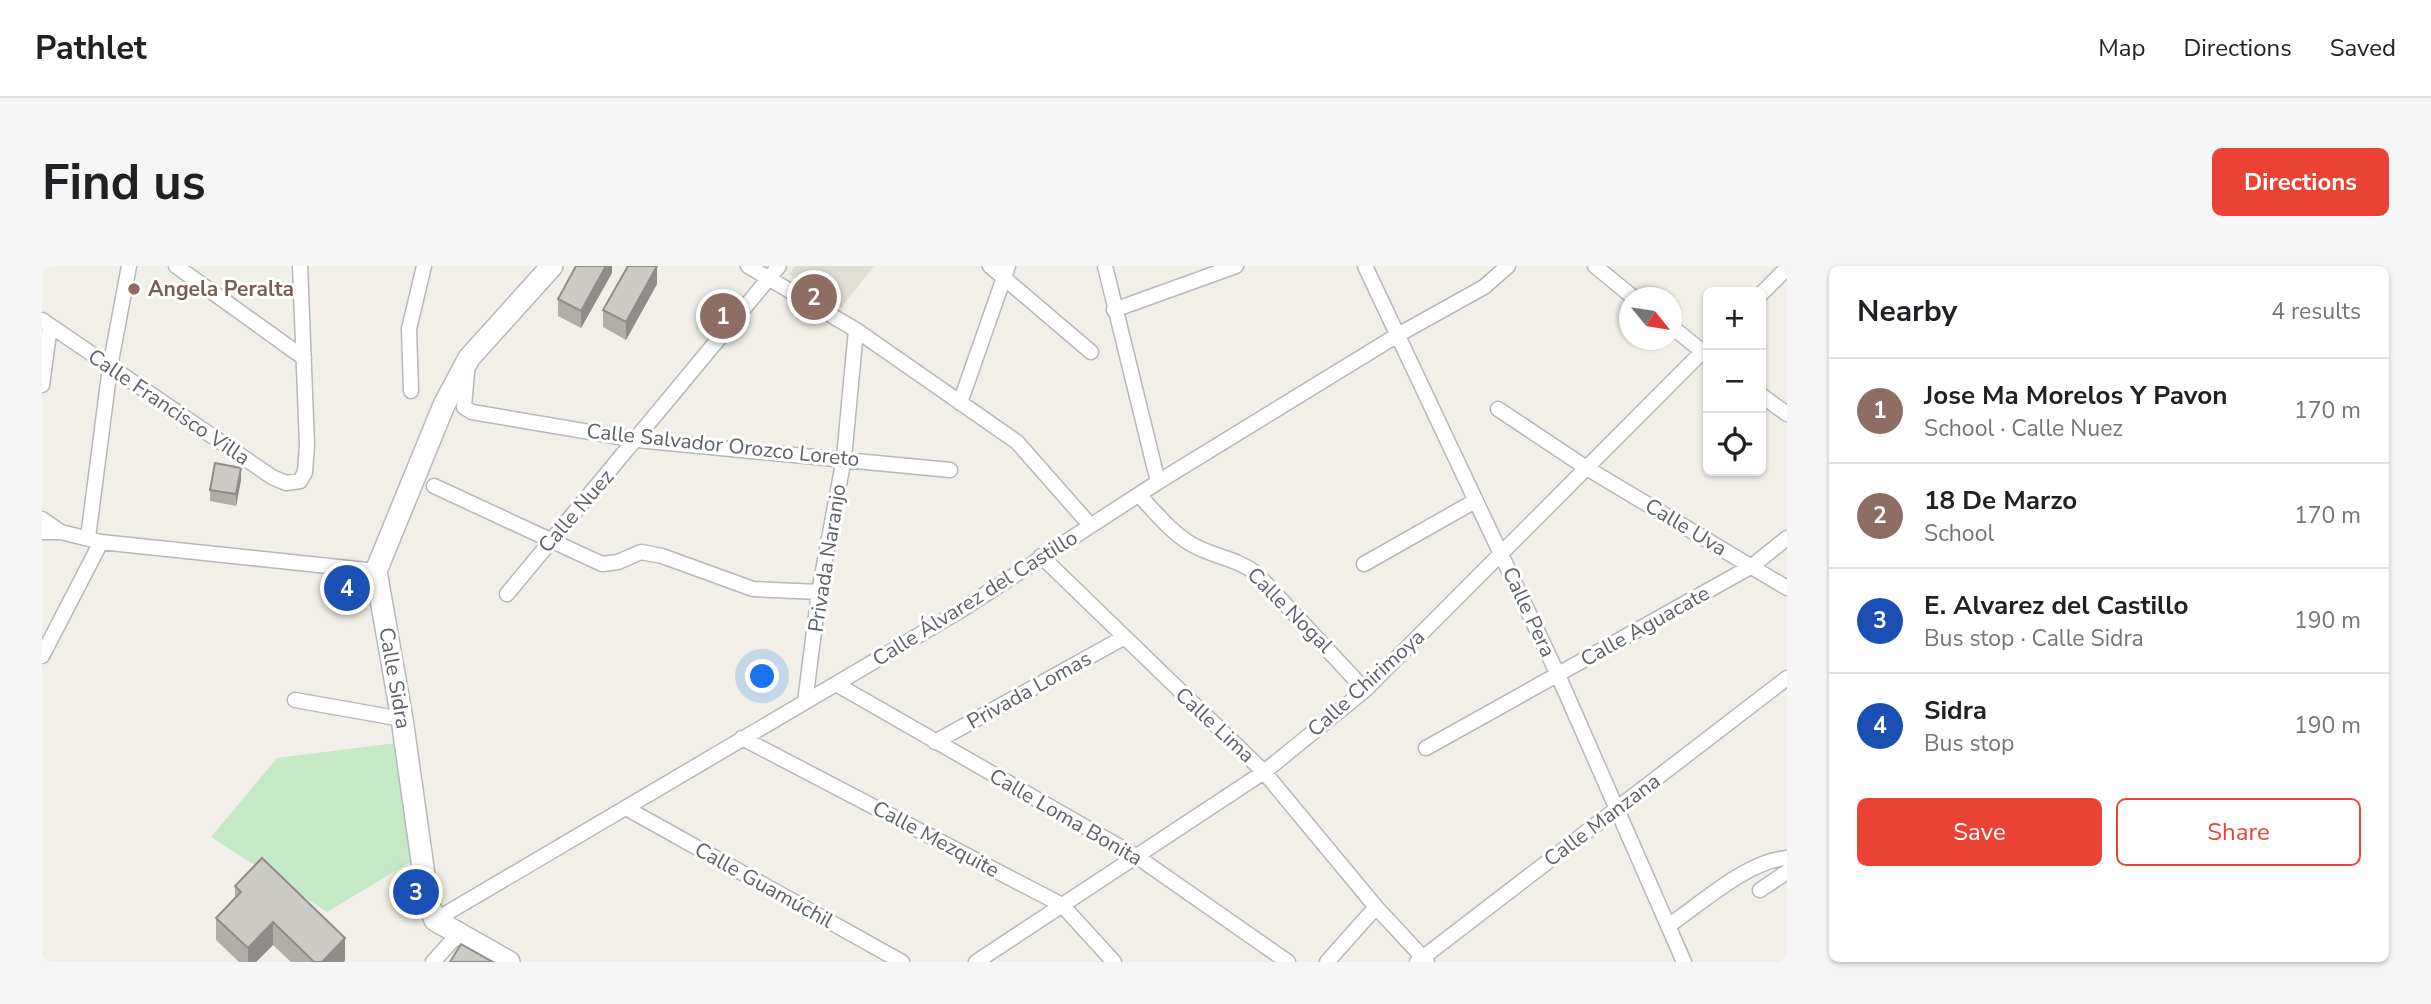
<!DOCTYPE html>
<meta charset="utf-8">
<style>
:root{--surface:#fff;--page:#f6f6f6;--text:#202124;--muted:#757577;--line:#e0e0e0;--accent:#ea4335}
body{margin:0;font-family:"Nunito Sans",sans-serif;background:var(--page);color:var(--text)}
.controls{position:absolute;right:21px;top:21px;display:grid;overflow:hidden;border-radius:10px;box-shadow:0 2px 5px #0004}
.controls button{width:63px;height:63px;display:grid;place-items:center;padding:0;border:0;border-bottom:2px solid var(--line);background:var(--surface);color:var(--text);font:35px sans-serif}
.compass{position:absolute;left:1577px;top:21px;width:63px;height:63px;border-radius:50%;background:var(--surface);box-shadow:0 2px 5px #0004;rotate:120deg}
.you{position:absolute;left:721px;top:411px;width:24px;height:24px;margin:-18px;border:5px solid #fff;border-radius:50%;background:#1a73e8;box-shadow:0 0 0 10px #1a73e833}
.badge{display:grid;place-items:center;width:46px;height:46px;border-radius:50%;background:var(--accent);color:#fff;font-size:23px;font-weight:700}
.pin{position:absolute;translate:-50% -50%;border:4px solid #fff;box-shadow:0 2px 7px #0006}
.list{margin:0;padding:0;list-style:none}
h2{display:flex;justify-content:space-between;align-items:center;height:91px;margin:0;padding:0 28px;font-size:30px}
h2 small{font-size:23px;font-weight:400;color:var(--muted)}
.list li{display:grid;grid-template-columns:46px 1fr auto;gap:21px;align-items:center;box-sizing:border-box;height:105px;padding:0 28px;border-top:2px solid var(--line)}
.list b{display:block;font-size:26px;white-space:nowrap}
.list p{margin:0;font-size:23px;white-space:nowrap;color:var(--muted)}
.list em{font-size:23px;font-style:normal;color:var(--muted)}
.actions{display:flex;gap:14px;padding:21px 28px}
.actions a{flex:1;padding:16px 0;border:2px solid var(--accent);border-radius:10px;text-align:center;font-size:24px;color:var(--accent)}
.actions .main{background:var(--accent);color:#fff}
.icon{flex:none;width:38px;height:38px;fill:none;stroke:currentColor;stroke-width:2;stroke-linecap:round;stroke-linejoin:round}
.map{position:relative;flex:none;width:1745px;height:696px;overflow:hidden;border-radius:10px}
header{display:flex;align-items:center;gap:42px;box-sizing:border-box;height:98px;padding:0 35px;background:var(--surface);border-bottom:2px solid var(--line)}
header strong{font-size:33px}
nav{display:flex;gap:38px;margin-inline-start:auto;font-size:24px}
.intro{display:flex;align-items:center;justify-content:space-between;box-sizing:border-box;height:168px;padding:0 42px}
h1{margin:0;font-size:49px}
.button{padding:18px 32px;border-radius:10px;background:var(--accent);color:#fff;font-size:24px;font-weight:700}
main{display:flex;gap:42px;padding:0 42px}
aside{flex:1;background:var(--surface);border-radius:10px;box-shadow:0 2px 5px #0004}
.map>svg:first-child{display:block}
.education{fill:#e1ded6}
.green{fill:#c5e8c5}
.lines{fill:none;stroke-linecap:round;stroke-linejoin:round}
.street-casing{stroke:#b5b8bc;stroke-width:17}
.secondary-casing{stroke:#b6babf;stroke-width:24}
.street{stroke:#fff;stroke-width:14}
.secondary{stroke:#fff;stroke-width:21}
.wall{fill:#afaea9}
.shaded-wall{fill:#8f8d8a}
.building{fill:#cccac5;stroke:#8f8d8a;stroke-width:2}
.education-dot{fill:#8d6e63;stroke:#fff;stroke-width:2.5}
.labels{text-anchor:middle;stroke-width:6;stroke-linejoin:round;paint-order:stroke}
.education-label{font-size:21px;font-weight:bold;fill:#785e54;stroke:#fff;text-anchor:start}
.street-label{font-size:21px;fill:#5f6368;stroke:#fff}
</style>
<header>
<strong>Pathlet</strong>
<nav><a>Map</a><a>Directions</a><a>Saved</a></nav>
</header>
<div class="intro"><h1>Find us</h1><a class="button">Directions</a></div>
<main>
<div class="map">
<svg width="1745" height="696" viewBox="0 0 1745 696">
<rect width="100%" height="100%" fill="#f1efe8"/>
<!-- education -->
<path class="education" d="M 753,0 L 832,0 L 799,42 L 747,8 Z"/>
<!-- green -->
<path class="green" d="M 354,477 L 373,593 L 285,646 L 169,571 L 235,492 Z"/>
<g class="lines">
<!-- street casing -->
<g class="street-casing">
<path id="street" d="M 134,0 L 262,92
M 706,0 L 814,64 L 975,176 L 1048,259
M 948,0 L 1049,86
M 1063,0 L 1116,216
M 1323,0 L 1516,409 L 1642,696
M 1553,0 L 1592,32
M 1719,28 L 1745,2
M 1072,44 L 1194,0
M 0,54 L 230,211 L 244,217 L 258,215 L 263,206 L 265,179 L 258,0
M 1630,61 L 1666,90
M 425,106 L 422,141 L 430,146 L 595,174 L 908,204
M 0,119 L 8,60
M 369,125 L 367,63 L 382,0
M 1719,129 L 1745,148
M 918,137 L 966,0
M 1456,143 L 1543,201 L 1745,322
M 392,220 L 560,298 L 576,296 L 599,286 L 620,290 L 711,323 L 777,326
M 1097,229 C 1113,246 1129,266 1149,278 C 1171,291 1195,292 1215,308 L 1323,424
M 0,253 L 19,266
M 0,266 L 19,266 L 59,276 L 334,305
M 46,272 L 68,101 L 87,0
M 999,290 L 1222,506 L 1334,641 L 1385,696
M 1322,298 L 1433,235
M 465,328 L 737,0
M 0,390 L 59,276
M 794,418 L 1094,590 L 1246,696
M 253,434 L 360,453
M 763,436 L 777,326 L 802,192 L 814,64
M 700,472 L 1020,639 L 1072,696
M 893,476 L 1081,372
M 1384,482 L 1710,300 L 1745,272
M 584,542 L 860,696
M 1718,624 L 1745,606
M 393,654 L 916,346 L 1116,216 L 1354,70 L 1442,21 L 1466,0
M 1626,660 C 1660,637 1705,595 1745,592
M 391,696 L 417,667
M 934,696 L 1222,506 L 1323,424 L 1666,80
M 1285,696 L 1334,641
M 1375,696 L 1745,412"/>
</g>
<!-- secondary casing -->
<g class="secondary-casing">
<path id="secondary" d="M 467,696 L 393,654 L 386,637 L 360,453 L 334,305 L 402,139 L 427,92 L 510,0"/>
</g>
<!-- street -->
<use href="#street" class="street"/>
<!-- secondary -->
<use href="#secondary" class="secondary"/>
</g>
<!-- wall -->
<path class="wall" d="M 570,0 L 570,7 L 539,62 L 516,50 L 516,33 Z
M 615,18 L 584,74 L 561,61 L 561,44 Z
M 199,214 L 194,240 L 168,235 L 168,224 Z
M 193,620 L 303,694 L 302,696 L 249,696 L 231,679 L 214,696 L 197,696 L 174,674 L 174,652 L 193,632 Z"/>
<!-- shaded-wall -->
<path class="shaded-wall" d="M 564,0 L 570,0 L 570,7 L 539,62 L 539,45 Z
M 615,0 L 615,18 L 584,74 L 584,56 Z
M 199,202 L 199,214 L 194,240 L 194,228 Z
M 231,656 L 231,679 L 214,696 L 206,696 L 206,682 Z
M 303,672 L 303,694 L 302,696 L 280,696 Z"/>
<!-- building -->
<path class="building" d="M 534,0 L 564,0 L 539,45 L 516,33 Z
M 586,0 L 615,0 L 584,56 L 561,44 Z
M 173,197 L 199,202 L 194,228 L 168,224 Z
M 220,592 L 303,672 L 280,696 L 272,696 L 231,656 L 206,682 L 174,652 L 199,626 L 193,620 Z
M 419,678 L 451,696 L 408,696 Z"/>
<!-- markers -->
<circle class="education-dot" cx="92" cy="23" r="7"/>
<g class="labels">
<!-- education labels -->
<g class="education-label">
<text x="106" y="30">Angela Peralta</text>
</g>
<!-- street labels -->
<g class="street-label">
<text transform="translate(127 141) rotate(34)" y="7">Calle Francisco Villa</text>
<text transform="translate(681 179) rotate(6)" y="7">Calle Salvador Orozco Loreto</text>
<text transform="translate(534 245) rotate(-49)" y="7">Calle Nuez</text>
<text transform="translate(1644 261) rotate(31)" y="7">Calle Uva</text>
<text transform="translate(785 292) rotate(-81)" y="7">Privada Naranjo</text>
<text transform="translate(933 332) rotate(-32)" y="7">Calle Álvarez del Castillo</text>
<text transform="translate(1248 344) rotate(45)" y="7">Calle Nogal</text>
<text transform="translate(1487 346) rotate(65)" y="7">Calle Pera</text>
<text transform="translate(1603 360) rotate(-29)" y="7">Calle Aguacate</text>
<text transform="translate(353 412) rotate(80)" y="7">Calle Sidra</text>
<text transform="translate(1324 417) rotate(-42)" y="7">Calle Chirimoya</text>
<text transform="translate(987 424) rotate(-29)" y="7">Privada Lomas</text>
<text transform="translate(1173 459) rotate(43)" y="7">Calle Lima</text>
<text transform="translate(1024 551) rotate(30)" y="7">Calle Loma Bonita</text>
<text transform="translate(1560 554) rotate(-37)" y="7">Calle Manzana</text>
<text transform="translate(894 573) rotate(28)" y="7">Calle Mezquite</text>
<text transform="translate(722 619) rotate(29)" y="7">Calle Guamúchil</text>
</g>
</g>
</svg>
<div class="controls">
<button>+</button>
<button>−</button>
<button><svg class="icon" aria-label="locate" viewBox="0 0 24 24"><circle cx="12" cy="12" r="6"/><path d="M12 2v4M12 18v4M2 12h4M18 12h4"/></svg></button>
</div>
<svg class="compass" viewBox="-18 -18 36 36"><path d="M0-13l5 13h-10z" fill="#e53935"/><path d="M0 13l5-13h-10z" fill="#757577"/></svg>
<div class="you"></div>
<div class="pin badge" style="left:681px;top:50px;background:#8d6e63">1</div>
<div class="pin badge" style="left:772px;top:31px;background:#8d6e63">2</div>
<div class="pin badge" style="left:374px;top:626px;background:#1a4fb4">3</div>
<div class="pin badge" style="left:305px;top:322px;background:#1a4fb4">4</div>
</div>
<aside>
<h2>Nearby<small>4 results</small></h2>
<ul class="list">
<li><span class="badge" style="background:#8d6e63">1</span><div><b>Jose Ma Morelos Y Pavon</b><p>School · Calle Nuez</p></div><em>170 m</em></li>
<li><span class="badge" style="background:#8d6e63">2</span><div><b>18 De Marzo</b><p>School</p></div><em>170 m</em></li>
<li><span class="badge" style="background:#1a4fb4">3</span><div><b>E. Alvarez del Castillo</b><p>Bus stop · Calle Sidra</p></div><em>190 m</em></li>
<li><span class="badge" style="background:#1a4fb4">4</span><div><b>Sidra</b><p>Bus stop</p></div><em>190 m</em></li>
</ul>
<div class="actions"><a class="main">Save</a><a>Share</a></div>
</aside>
</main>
